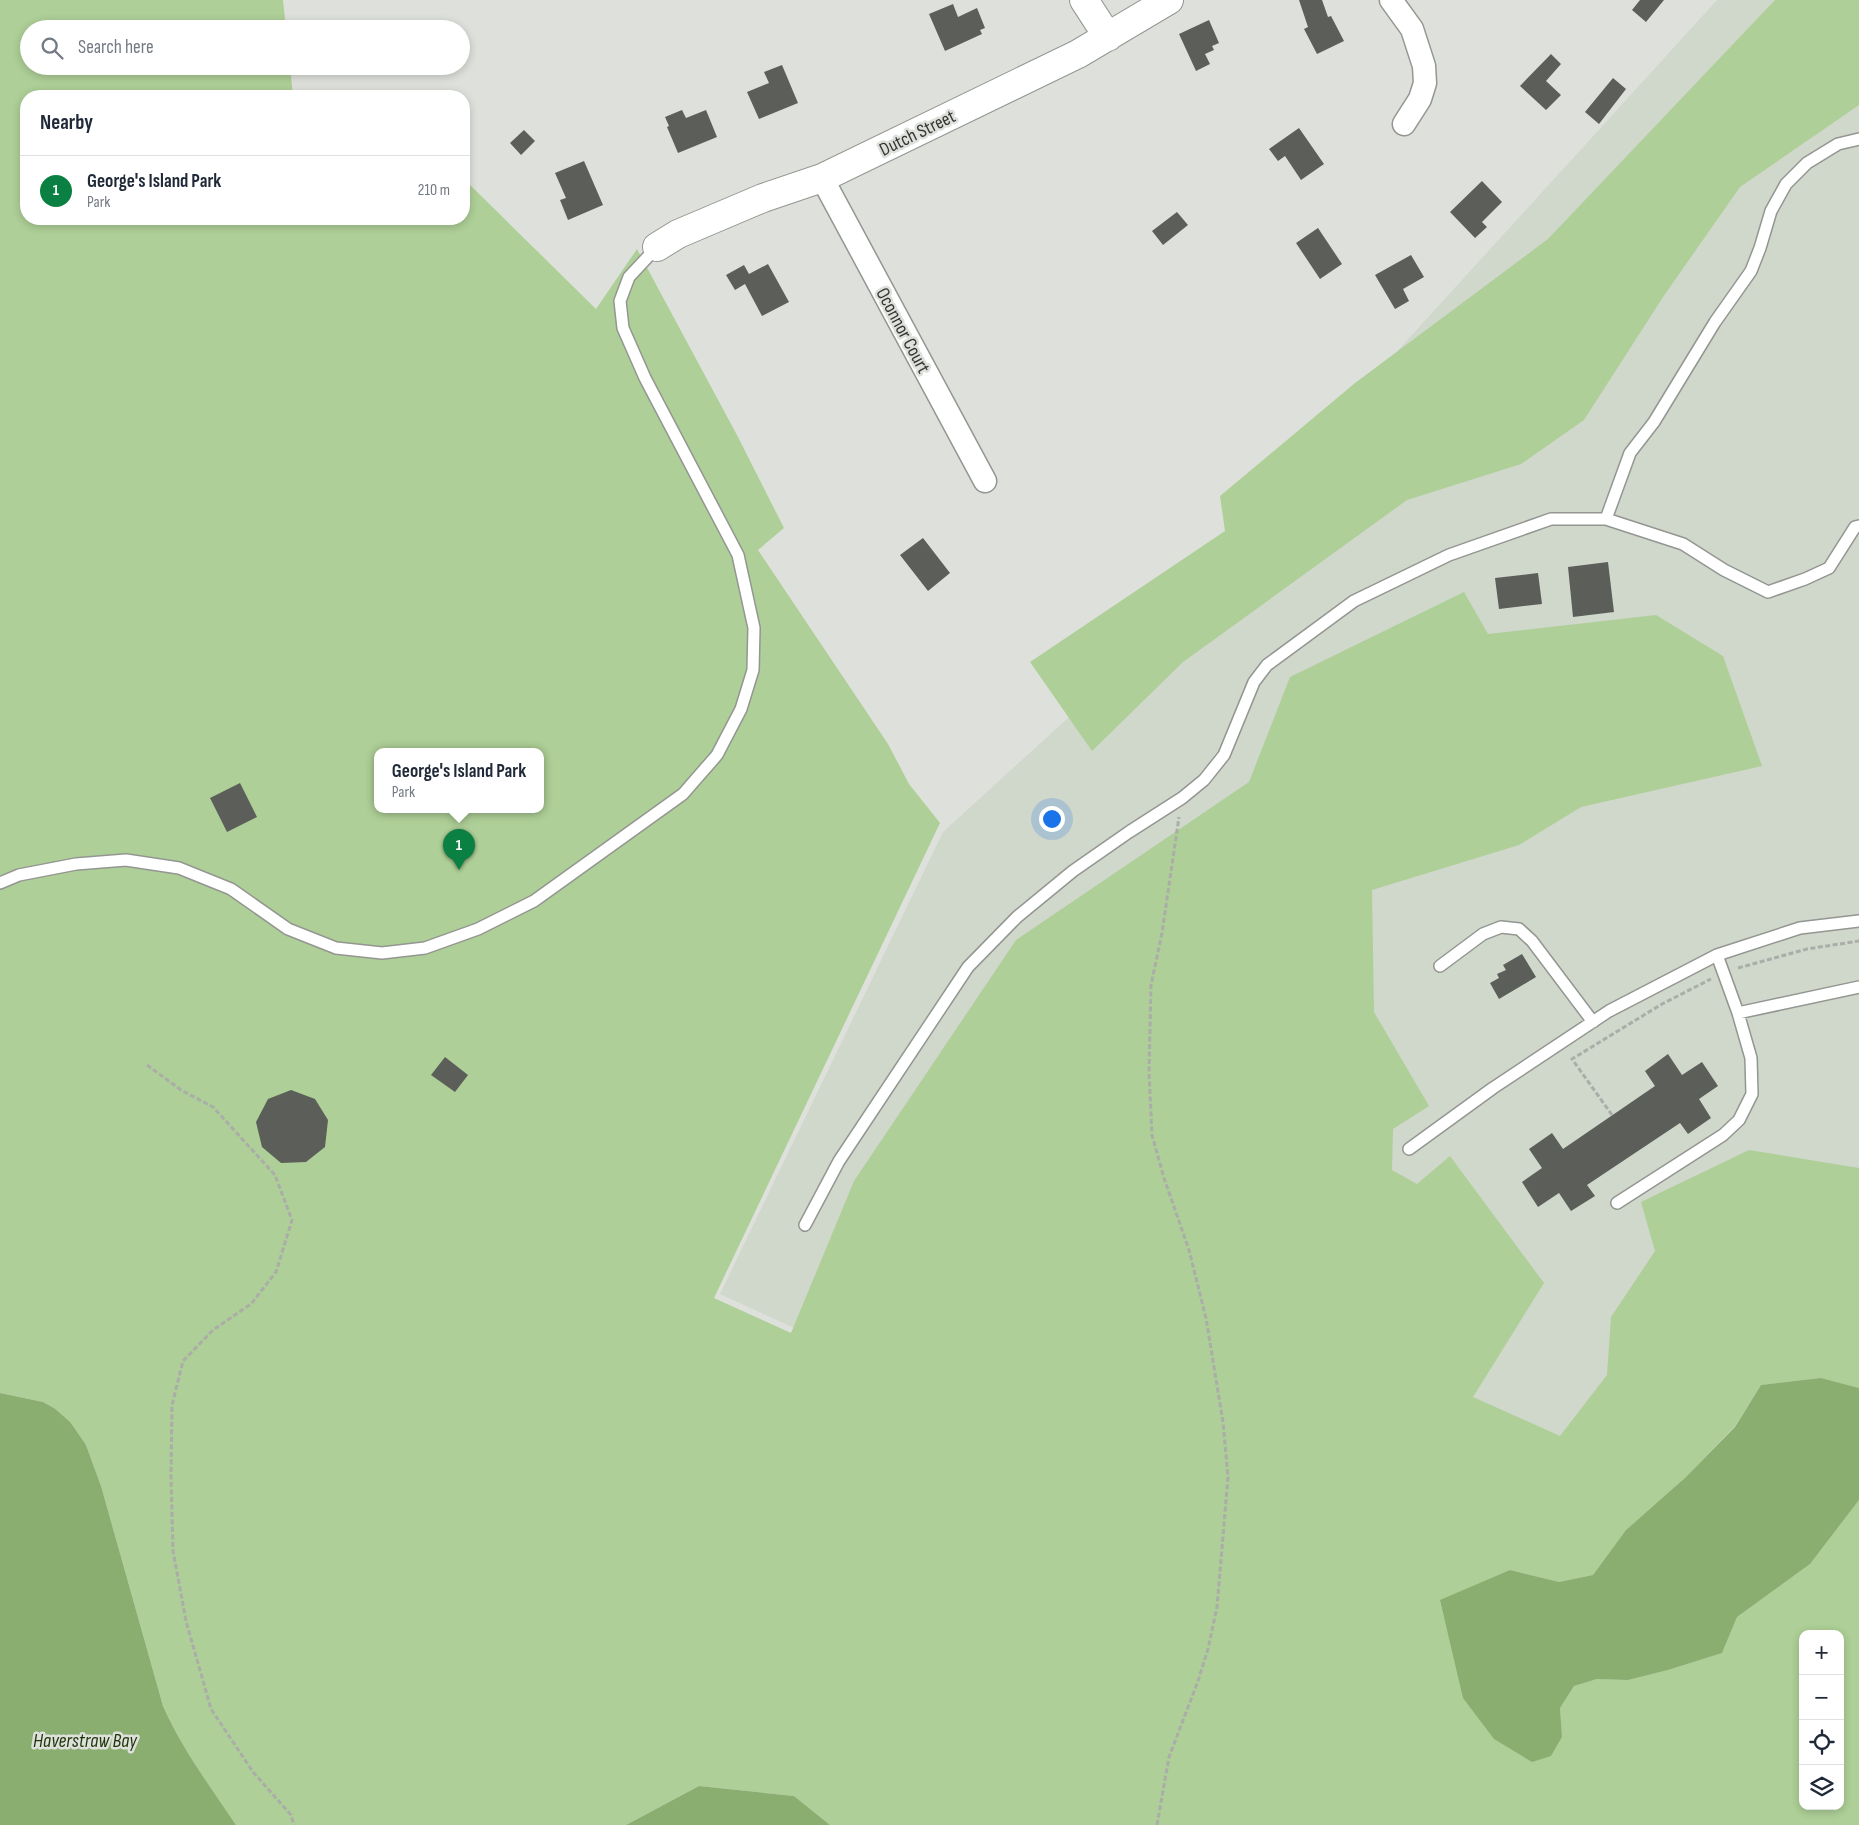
<!DOCTYPE html>
<meta charset="utf-8">
<style>
:root{--surface:#fff;--page:#f2f2f3;--text:#1f2937;--muted:#747a83;--line:#e0e1e3;--accent:#0b8043}
body{margin:0;font-family:"Sofia Sans Condensed",sans-serif;background:var(--page);color:var(--text)}
.controls{position:absolute;right:15px;bottom:15px;display:grid;overflow:hidden;border-radius:10px;box-shadow:0 2px 8px #0003}
.controls button{width:45px;height:45px;display:grid;place-items:center;padding:0;border:0;border-bottom:1px solid var(--line);background:var(--surface);color:var(--text);font:25px sans-serif}
.you{position:absolute;left:1051px;top:818px;width:18px;height:18px;margin:-12px;border:4px solid #fff;border-radius:50%;background:#1a73e8;box-shadow:0 0 0 8px #1a73e833}
.badge{display:grid;place-items:center;width:32px;height:32px;border-radius:50%;background:var(--accent);color:#fff;font-size:16px;font-weight:700}
.pin{position:absolute;translate:-50% -41px;filter:drop-shadow(0 1px 2px #0008)}
.pin::after{content:'';position:absolute;top:26px;width:18px;height:15px;background:inherit;clip-path:polygon(0 0,100% 0,50% 100%)}
.popup{position:absolute;left:374px;top:748px;width:170px;height:65px;box-sizing:border-box;display:grid;place-content:center;border-radius:10px;background:var(--surface);filter:drop-shadow(0 1px 4px #0005);font-size:16px;white-space:nowrap;color:var(--muted)}
.popup b{font-size:19px;color:var(--text)}
.popup::after{content:'';position:absolute;left:50%;top:100%;margin-left:-10px;border:10px solid transparent;border-top-color:var(--surface)}
.list{margin:0;padding:0;list-style:none}
h2{display:flex;justify-content:space-between;align-items:center;height:65px;margin:0;padding:0 20px;font-size:21px}
h2 small{font-size:16px;font-weight:400;color:var(--muted)}
.list li{display:grid;grid-template-columns:32px 1fr auto;gap:15px;align-items:center;box-sizing:border-box;height:70px;padding:0 20px;border-top:1px solid var(--line)}
.list b{display:block;font-size:19px;white-space:nowrap}
.list p{margin:0;font-size:16px;white-space:nowrap;color:var(--muted)}
.list em{font-size:16px;font-style:normal;color:var(--muted)}
.icon{flex:none;width:28px;height:28px;fill:none;stroke:currentColor;stroke-width:2;stroke-linecap:round;stroke-linejoin:round}
.map{position:relative;flex:none;width:1859px;height:1825px;overflow:hidden}
.search{position:absolute;background:var(--surface);box-shadow:0 2px 8px #0003;left:20px;top:20px;width:450px;height:55px;display:flex;align-items:center;gap:12px;box-sizing:border-box;padding:0 18px;border-radius:28px;color:var(--muted);font-size:19px}
.panel{position:absolute;background:var(--surface);box-shadow:0 2px 8px #0003;left:20px;top:90px;width:450px;height:135px;border-radius:20px}
.map>svg:first-child{display:block}
.built{fill:#d0d7cb;fill-rule:evenodd}
.green{fill:#aecf97;fill-rule:evenodd}
.water{fill:#8aad70}
.building{fill:#5b5e59}
.lines{fill:none;stroke-linecap:round;stroke-linejoin:round}
.service-casing{stroke:#939691;stroke-width:14}
.minor-casing{stroke:#939691;stroke-width:25}
.tertiary-casing{stroke:#939691;stroke-width:30}
.path{stroke:#aaada8;stroke-width:3;stroke-dasharray:5 2.5;stroke-linecap:butt}
.service{stroke:#fff;stroke-width:11}
.minor{stroke:#fff;stroke-width:22}
.tertiary{stroke:#fff;stroke-width:28}
.labels{text-anchor:middle;stroke-width:5;stroke-linejoin:round;paint-order:stroke}
.street-label{font-size:19px;fill:#343533;stroke:#dee1db}
.water-label{font-size:20px;font-style:italic;fill:#1f3609;stroke:#dee1db}
</style>
<div class="map">
<svg width="1859" height="1825" viewBox="0 0 1859 1825">
<rect width="100%" height="100%" fill="#dee1db"/>
<!-- built -->
<path class="built" d="M 1717,0 L 1859,0 L 1859,1825 L 1114,1825 L 1202,1515 L 720,1294 L 943,832 L 1068,718 L 1104,657 L 1360,392 ZM 1803,1634 L 1840,1634 L 1840,1806 L 1803,1806 Z"/>
<!-- green -->
<path class="green" d="M 0,0 L 283,0 L 286,29 L 29,29 L 29,66 L 290,66 L 293,96 L 26,96 L 26,219 L 464,219 L 464,185 L 469,184 L 596,309 L 637,249 L 738,437 L 784,528 L 758,550 L 888,744 L 909,784 L 940,823 L 714,1298 L 791,1333 L 854,1181 L 1016,940 L 1249,782 L 1290,677 L 1464,592 L 1488,634 L 1656,615 L 1723,656 L 1762,766 L 1581,807 L 1519,845 L 1372,890 L 1374,1012 L 1429,1106 L 1393,1129 L 1392,1170 L 1417,1184 L 1450,1156 L 1544,1283 L 1473,1397 L 1560,1436 L 1607,1375 L 1611,1317 L 1655,1251 L 1641,1202 L 1749,1150 L 1859,1168 L 1859,1388 L 1821,1378 L 1761,1385 L 1735,1426 L 1686,1477 L 1626,1530 L 1593,1575 L 1559,1582 L 1510,1570 L 1440,1601 L 1452,1646 L 1551,1756 L 1562,1737 L 1560,1708 L 1574,1686 L 1597,1679 L 1628,1680 L 1668,1670 L 1722,1653 L 1737,1617 L 1810,1564 L 1859,1500 L 1859,1825 L 830,1825 L 794,1796 L 699,1786 L 626,1825 L 236,1825 C 210,1786 182,1749 163,1706 L 101,1486 L 86,1445 L 54,1408 L 43,1402 L 0,1393 ZM 378,751 L 540,751 L 540,809 L 378,809 ZM 1803,1634 L 1840,1634 L 1840,1806 L 1803,1806 Z
M 1775,0 L 1859,0 L 1859,105 L 1740,187 L 1663,297 L 1584,420 L 1521,464 L 1407,500 L 1183,662 L 1092,751 L 1030,662 L 1225,531 L 1220,496 L 1355,383 L 1548,239 Z"/>
<!-- water -->
<path class="water" d="M 1821,1378 L 1859,1388 L 1859,1500 L 1810,1564 L 1737,1617 L 1722,1653 L 1668,1670 L 1628,1680 L 1597,1679 L 1574,1686 L 1560,1708 L 1562,1737 L 1551,1756 L 1532,1762 L 1494,1739 L 1463,1698 L 1440,1600 L 1510,1570 L 1559,1582 L 1593,1575 L 1626,1530 L 1686,1477 L 1735,1427 L 1761,1385 Z
M 0,1393 L 43,1402 L 54,1408 L 70,1422 L 86,1445 L 101,1486 L 163,1706 C 182,1749 210,1786 236,1825 L 0,1825 Z
M 699,1786 L 794,1796 L 830,1825 L 626,1825 Z"/>
<!-- building -->
<path class="building" d="M 1299,0 L 1322,0 L 1328,17 L 1331,16 L 1344,41 L 1317,54 L 1304,29 L 1308,27 Z
M 1640,0 L 1664,0 L 1646,22 L 1632,10 Z
M 953,4 L 958,17 L 977,8 L 985,28 L 980,30 L 982,34 L 945,51 L 929,14 Z
M 1209,20 L 1219,43 L 1212,46 L 1214,50 L 1205,54 L 1210,64 L 1196,71 L 1179,34 Z
M 1551,54 L 1561,64 L 1546,81 L 1561,95 L 1546,110 L 1520,86 Z
M 782,65 L 798,103 L 759,119 L 747,92 L 769,83 L 764,72 Z
M 1613,78 L 1626,89 L 1599,124 L 1585,112 Z
M 682,110 L 686,118 L 706,110 L 717,137 L 678,153 L 667,127 L 669,126 L 665,117 Z
M 1299,128 L 1324,164 L 1301,180 L 1285,156 L 1278,161 L 1269,149 Z
M 524,130 L 535,141 L 521,155 L 510,143 Z
M 584,161 L 603,205 L 568,220 L 560,200 L 566,198 L 555,173 Z
M 1482,181 L 1502,202 L 1482,222 L 1487,227 L 1475,238 L 1450,212 Z
M 1177,212 L 1188,225 L 1163,245 L 1152,231 Z
M 1318,228 L 1342,264 L 1320,279 L 1296,243 Z
M 1411,255 L 1424,277 L 1403,289 L 1409,301 L 1395,309 L 1375,275 Z
M 768,264 L 789,302 L 762,316 L 745,284 L 735,290 L 726,275 L 744,265 L 749,274 Z
M 923,538 L 950,573 L 928,591 L 900,555 Z
M 1608,562 L 1614,612 L 1573,617 L 1568,567 Z
M 1538,573 L 1542,604 L 1499,609 L 1495,578 Z
M 240,783 L 257,817 L 227,832 L 210,798 Z
M 1522,954 L 1536,977 L 1499,999 L 1490,983 L 1499,978 L 1497,974 L 1506,970 L 1503,965 Z
M 1668,1054 L 1682,1075 L 1702,1062 L 1718,1086 L 1699,1099 L 1711,1118 L 1688,1134 L 1680,1123 L 1587,1185 L 1595,1196 L 1571,1211 L 1559,1193 L 1538,1207 L 1522,1182 L 1542,1168 L 1529,1149 L 1552,1133 L 1563,1149 L 1655,1086 L 1645,1071 Z
M 445,1057 L 468,1075 L 455,1092 L 431,1075 Z
M 291,1090 L 315,1099 L 328,1120 L 325,1147 L 306,1162 L 281,1163 L 262,1147 L 256,1122 L 268,1099 Z"/>
<g class="lines">
<!-- service casing -->
<g class="service-casing">
<path id="service" d="M 1606,519 L 1630,453 L 1654,422 L 1715,322 L 1751,271 L 1760,248 L 1771,211 L 1786,184 L 1807,163 L 1838,144 L 1859,139
M 0,883 L 19,875 L 76,864 L 126,860 L 179,868 L 231,889 L 288,929 L 336,948 L 382,953 L 425,948 L 478,929 L 534,901 L 683,794 L 717,755 L 741,709 L 753,670 L 754,628 L 738,555 L 645,378 L 623,328 L 620,301 L 629,277 L 657,247
M 1717,955 L 1738,1013 L 1859,987
M 1440,966 L 1483,934 L 1501,927 L 1519,929 L 1532,941 L 1593,1022
M 1409,1149 L 1493,1088 L 1609,1011 L 1717,955 L 1800,928 L 1859,921
M 1617,1203 L 1723,1135 L 1739,1120 L 1752,1094 L 1751,1058 L 1738,1013
M 805,1225 L 839,1161 L 968,967 L 1017,917 L 1073,871 L 1129,832 L 1182,798 L 1204,780 L 1224,755 L 1254,682 L 1267,665 L 1354,601 L 1449,555 L 1551,519 L 1606,519 L 1683,544 L 1724,570 L 1768,592 L 1805,579 L 1829,568 L 1855,527 L 1859,526"/>
</g>
<!-- minor casing -->
<g class="minor-casing">
<path id="minor" d="M 1391,0 L 1412,29 L 1424,66 L 1425,83 L 1420,99 L 1404,124
M 822,178 L 985,481"/>
</g>
<!-- tertiary casing -->
<g class="tertiary-casing">
<path id="tertiary" d="M 1084,0 L 1108,37
M 657,247 L 678,234 L 763,198 L 822,178 L 1078,54 L 1169,0"/>
</g>
<!-- path -->
<path class="path" d="M 1738,968 L 1807,949 L 1859,941
M 147,1065 L 181,1090 L 213,1107 L 275,1175 L 292,1220 L 276,1272 L 251,1304 L 213,1330 L 183,1361 L 172,1405 L 171,1476 L 173,1551 L 186,1621 L 211,1709 L 253,1772 L 291,1815 L 294,1825
M 1612,1115 L 1572,1059 L 1662,1004 L 1711,979
M 1157,1825 L 1169,1757 L 1198,1681 L 1208,1649 L 1217,1607 L 1228,1477 L 1223,1422 L 1206,1318 L 1189,1250 L 1164,1178 L 1152,1135 L 1149,1072 L 1151,985 L 1162,933 L 1179,817"/>
<!-- service -->
<use href="#service" class="service"/>
<!-- minor -->
<use href="#minor" class="minor"/>
<!-- tertiary -->
<use href="#tertiary" class="tertiary"/>
</g>
<g class="labels">
<!-- street labels -->
<g class="street-label">
<text transform="translate(917 132) rotate(-26)" y="7">Dutch Street</text>
<text transform="translate(904 330) rotate(62)" y="7">Oconnor Court</text>
</g>
<!-- water labels -->
<g class="water-label">
<text x="85" y="1747">Haverstraw Bay</text>
</g>
</g>
</svg>
<div class="controls">
<button>+</button>
<button>−</button>
<button><svg class="icon" aria-label="locate" viewBox="0 0 24 24"><circle cx="12" cy="12" r="6"/><path d="M12 2v4M12 18v4M2 12h4M18 12h4"/></svg></button>
<button><svg class="icon" aria-label="layers" viewBox="0 0 24 24"><path d="M12 4l9 5-9 5-9-5zM3 14l9 5 9-5"/></svg></button>
</div>
<div class="you"></div>
<div class="pin badge" style="left:459px;top:870px">1</div>
<div class="popup"><b>George's Island Park</b>Park</div>
<div class="search"><svg class="icon" aria-label="search" viewBox="0 0 24 24"><circle cx="10" cy="10" r="6"/><path d="M15 15l6 6"/></svg>Search here</div>
<section class="panel">
<h2>Nearby<small></small></h2>
<ul class="list">
<li><span class="badge">1</span><div><b>George's Island Park</b><p>Park</p></div><em>210 m</em></li>
</ul>
</section>
</div>
